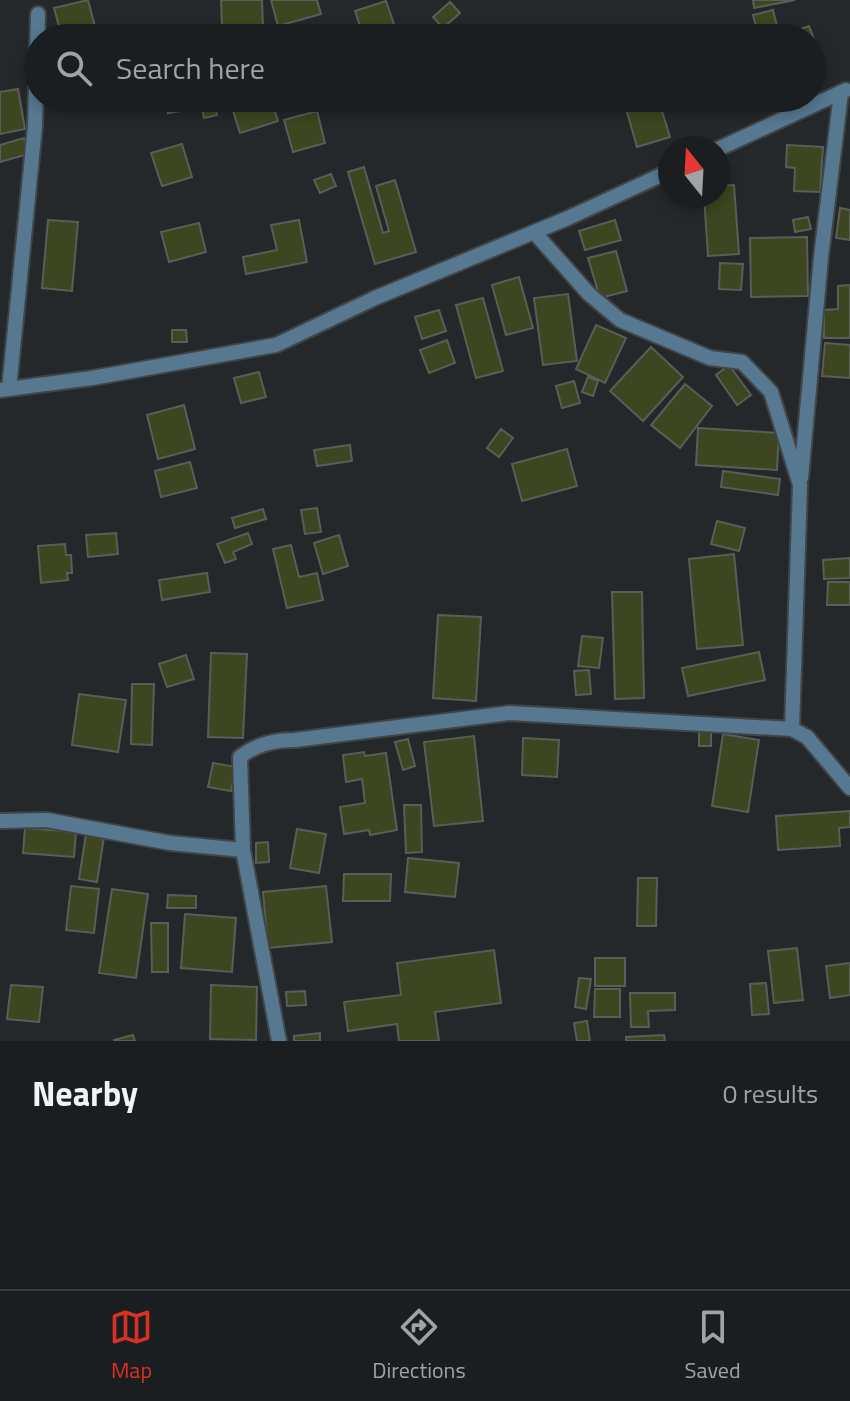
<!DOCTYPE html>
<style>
:root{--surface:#1b1e20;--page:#282b2d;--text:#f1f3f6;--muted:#a0a2a5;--line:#393c3e;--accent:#d93025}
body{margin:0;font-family:"Titillium Web",sans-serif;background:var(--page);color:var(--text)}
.compass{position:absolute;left:658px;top:136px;width:72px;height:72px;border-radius:50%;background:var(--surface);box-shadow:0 4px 12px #0003;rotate:342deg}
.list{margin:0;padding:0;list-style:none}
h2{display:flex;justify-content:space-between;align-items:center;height:104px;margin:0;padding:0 32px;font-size:34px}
h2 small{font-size:26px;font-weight:400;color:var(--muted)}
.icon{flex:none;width:44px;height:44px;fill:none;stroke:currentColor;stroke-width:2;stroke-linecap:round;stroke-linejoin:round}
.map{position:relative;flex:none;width:850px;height:1041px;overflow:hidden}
.search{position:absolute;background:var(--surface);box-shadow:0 4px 12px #0003;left:24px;right:24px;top:24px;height:88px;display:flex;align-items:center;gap:20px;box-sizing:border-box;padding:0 28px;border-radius:44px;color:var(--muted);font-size:30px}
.sheet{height:248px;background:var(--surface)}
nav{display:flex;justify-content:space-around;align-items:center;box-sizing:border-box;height:112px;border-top:2px solid var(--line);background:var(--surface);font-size:22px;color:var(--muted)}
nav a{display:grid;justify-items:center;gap:4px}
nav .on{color:var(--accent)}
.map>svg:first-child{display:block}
.building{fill:#3d4620;stroke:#5b5d58;stroke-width:2}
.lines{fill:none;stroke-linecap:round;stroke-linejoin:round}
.minor-casing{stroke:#424547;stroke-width:18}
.minor{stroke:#577891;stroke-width:14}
</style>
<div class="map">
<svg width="850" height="1041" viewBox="0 0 850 1041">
<rect width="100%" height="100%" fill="#24282a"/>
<!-- building -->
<path class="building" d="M 88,0 L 97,34 L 83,38 L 62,38 L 54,8 Z
M 221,0 L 262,0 L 263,27 L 222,28 Z
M 271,0 L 317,0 L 321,14 L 278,26 Z
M 753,0 L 795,0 L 754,8 Z
M 386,1 L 396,30 L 372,38 L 364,38 L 355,11 Z
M 450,2 L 460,13 L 443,28 L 433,17 Z
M 773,10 L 780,38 L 759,38 L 753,15 Z
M 809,26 L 814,39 L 785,38 L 784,35 Z
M 18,89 L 25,129 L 0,134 L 0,92 Z
M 165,98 L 179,98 L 181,111 L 168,113 Z
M 200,98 L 213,98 L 217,115 L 204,118 Z
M 229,98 L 259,98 L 261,105 L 272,102 L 278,121 L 240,133 Z
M 395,98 L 424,98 L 424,99 L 397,107 Z
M 623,98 L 658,98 L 670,137 L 637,147 Z
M 317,111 L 325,143 L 293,152 L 284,120 Z
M 24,138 L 28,154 L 0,162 L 0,145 Z
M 182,144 L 192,177 L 162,186 L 151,153 Z
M 787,145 L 823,147 L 820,192 L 794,191 L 795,168 L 786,167 Z
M 364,167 L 383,233 L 389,231 L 376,186 L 395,180 L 416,252 L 375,264 L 348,172 Z
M 331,174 L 336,186 L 320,193 L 314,180 Z
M 734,185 L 739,254 L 708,256 L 704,196 L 718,196 L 718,186 Z
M 840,208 L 850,210 L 850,240 L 836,238 Z
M 808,217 L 811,229 L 795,232 L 793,220 Z
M 48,220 L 78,222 L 72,291 L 42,288 Z
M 299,220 L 307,262 L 246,274 L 243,257 L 277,250 L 271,225 Z
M 615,220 L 621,240 L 585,250 L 579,231 Z
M 199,223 L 206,252 L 169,262 L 161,232 Z
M 807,237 L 808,296 L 751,297 L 750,238 Z
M 616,251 L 627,291 L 600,298 L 588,258 Z
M 720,263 L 743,264 L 741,290 L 719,289 Z
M 519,277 L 533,328 L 506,335 L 492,285 Z
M 850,285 L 850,338 L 824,338 L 824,310 L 838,309 L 838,286 Z
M 568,294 L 577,361 L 543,365 L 534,298 Z
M 483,298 L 503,371 L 476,378 L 456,305 Z
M 439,310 L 446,331 L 422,339 L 415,317 Z
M 596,325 L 626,338 L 605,383 L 576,369 Z
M 172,330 L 186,330 L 187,342 L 172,342 Z
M 447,340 L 455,363 L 429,373 L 420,350 Z
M 825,343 L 850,345 L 850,378 L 822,376 Z
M 651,347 L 683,377 L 643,421 L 610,391 Z
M 729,365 L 751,395 L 737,405 L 716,375 Z
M 259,372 L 266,397 L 241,403 L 234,378 Z
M 588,377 L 598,381 L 593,396 L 582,392 Z
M 574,381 L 580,403 L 562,408 L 556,386 Z
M 685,384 L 712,406 L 680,448 L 651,425 Z
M 184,405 L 195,449 L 158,459 L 147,415 Z
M 698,428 L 779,433 L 777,470 L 696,465 Z
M 501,429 L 513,438 L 499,457 L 487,448 Z
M 350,445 L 352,461 L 317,466 L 314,450 Z
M 567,449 L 577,486 L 522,501 L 512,464 Z
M 190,462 L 197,488 L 161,497 L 155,471 Z
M 723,471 L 780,479 L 778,495 L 721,487 Z
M 317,508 L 321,532 L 305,534 L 301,510 Z
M 263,509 L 266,519 L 235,528 L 232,518 Z
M 717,521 L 745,528 L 739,551 L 711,544 Z
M 116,533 L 118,554 L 88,557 L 86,535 Z
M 248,533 L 252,544 L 233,552 L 236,559 L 225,563 L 217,544 Z
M 339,535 L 348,566 L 323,574 L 314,543 Z
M 65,544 L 66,555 L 71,555 L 72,573 L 67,573 L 68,580 L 41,583 L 38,546 Z
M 291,545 L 299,577 L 317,573 L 323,600 L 287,608 L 273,549 Z
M 734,554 L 743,645 L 697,649 L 689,559 Z
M 850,558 L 850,578 L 824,579 L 823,560 Z
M 207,573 L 210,592 L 162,600 L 159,580 Z
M 828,582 L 850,582 L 850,605 L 827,605 Z
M 612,592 L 642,592 L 644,698 L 615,699 Z
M 438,615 L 481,617 L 476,701 L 433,698 Z
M 582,636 L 603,638 L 599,668 L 578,666 Z
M 759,652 L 765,680 L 688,696 L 682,668 Z
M 211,653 L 247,654 L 243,738 L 208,737 Z
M 186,655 L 194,679 L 167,687 L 159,664 Z
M 589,670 L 591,694 L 576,695 L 574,671 Z
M 132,684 L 154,684 L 152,745 L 131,744 Z
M 79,694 L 126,700 L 118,752 L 72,745 Z
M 711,731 L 711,746 L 699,746 L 699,732 Z
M 723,734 L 759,740 L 748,812 L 712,806 Z
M 474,736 L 483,821 L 434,826 L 424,742 Z
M 523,738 L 559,740 L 557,777 L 522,775 Z
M 408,739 L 415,766 L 403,770 L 395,742 Z
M 364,752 L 365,756 L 386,753 L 397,830 L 370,835 L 369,830 L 344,834 L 340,807 L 365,803 L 362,779 L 346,782 L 343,755 Z
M 213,763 L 236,767 L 231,791 L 208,787 Z
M 404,805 L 421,805 L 422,852 L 406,853 Z
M 850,811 L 850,827 L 839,828 L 840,846 L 778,850 L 776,816 Z
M 25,828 L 76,832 L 74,857 L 23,853 Z
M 297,829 L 326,834 L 319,873 L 290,868 Z
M 86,834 L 104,837 L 97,882 L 79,879 Z
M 268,842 L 269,862 L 256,863 L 256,843 Z
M 408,858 L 459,863 L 455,897 L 405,892 Z
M 344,874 L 391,874 L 390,901 L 343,901 Z
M 638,878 L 657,878 L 656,926 L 637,926 Z
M 71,886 L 99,889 L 94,933 L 66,930 Z
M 326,886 L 332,942 L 268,948 L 263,892 Z
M 112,889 L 148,894 L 136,978 L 99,973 Z
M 168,895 L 196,896 L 196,908 L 167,908 Z
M 185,914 L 236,918 L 232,972 L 181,968 Z
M 151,923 L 168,923 L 168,972 L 152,972 Z
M 797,948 L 803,1000 L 774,1003 L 768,951 Z
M 494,950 L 501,1003 L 435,1012 L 439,1041 L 399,1041 L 397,1024 L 348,1031 L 344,1002 L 401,995 L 397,963 Z
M 595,958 L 625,958 L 625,986 L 595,986 Z
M 850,963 L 850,995 L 830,998 L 826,966 Z
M 579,978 L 591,979 L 586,1009 L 575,1007 Z
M 766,983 L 769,1014 L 752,1015 L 750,984 Z
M 11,985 L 43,987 L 39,1022 L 7,1019 Z
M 211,985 L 257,987 L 256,1040 L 210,1039 Z
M 595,989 L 620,989 L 620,1017 L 594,1017 Z
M 305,991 L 306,1005 L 287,1006 L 286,992 Z
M 630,993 L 675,993 L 675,1010 L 648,1011 L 649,1027 L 631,1027 Z
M 587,1021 L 590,1041 L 577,1041 L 574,1023 Z
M 320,1033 L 320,1041 L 294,1041 L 294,1036 Z
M 133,1035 L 135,1041 L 114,1041 L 114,1040 Z
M 664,1035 L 665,1041 L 626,1041 L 626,1037 Z"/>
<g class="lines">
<!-- minor casing -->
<g class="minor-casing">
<path id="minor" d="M 718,149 L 846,90
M 534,232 L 589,294 L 620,320 L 710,358 L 742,362 L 771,392 L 800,485 L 792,729
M 9,389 L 35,126 L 38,14
M 0,390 L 92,378 L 276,345 L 375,298 L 568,218 L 670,171
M 801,478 L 821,257 L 841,93
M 0,821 L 47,820 L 170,843 L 243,850
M 279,1041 L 243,850 L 240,757 C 257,744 274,740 295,740 L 510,713 L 792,729 L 807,737 L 850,788"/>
</g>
<!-- minor -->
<use href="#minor" class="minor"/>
</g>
</svg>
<svg class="compass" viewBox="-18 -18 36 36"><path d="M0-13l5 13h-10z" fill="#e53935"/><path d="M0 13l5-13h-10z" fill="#a0a2a5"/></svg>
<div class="search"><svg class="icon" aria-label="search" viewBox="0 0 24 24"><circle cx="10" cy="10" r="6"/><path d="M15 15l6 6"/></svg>Search here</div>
</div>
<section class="sheet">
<h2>Nearby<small>0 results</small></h2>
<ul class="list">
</ul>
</section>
<nav>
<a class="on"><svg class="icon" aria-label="map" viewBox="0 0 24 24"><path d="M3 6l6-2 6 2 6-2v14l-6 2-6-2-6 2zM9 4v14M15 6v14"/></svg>Map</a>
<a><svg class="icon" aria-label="directions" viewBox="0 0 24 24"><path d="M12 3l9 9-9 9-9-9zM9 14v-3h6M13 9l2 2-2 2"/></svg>Directions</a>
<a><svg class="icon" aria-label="saved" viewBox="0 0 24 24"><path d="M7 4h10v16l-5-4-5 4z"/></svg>Saved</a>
</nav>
